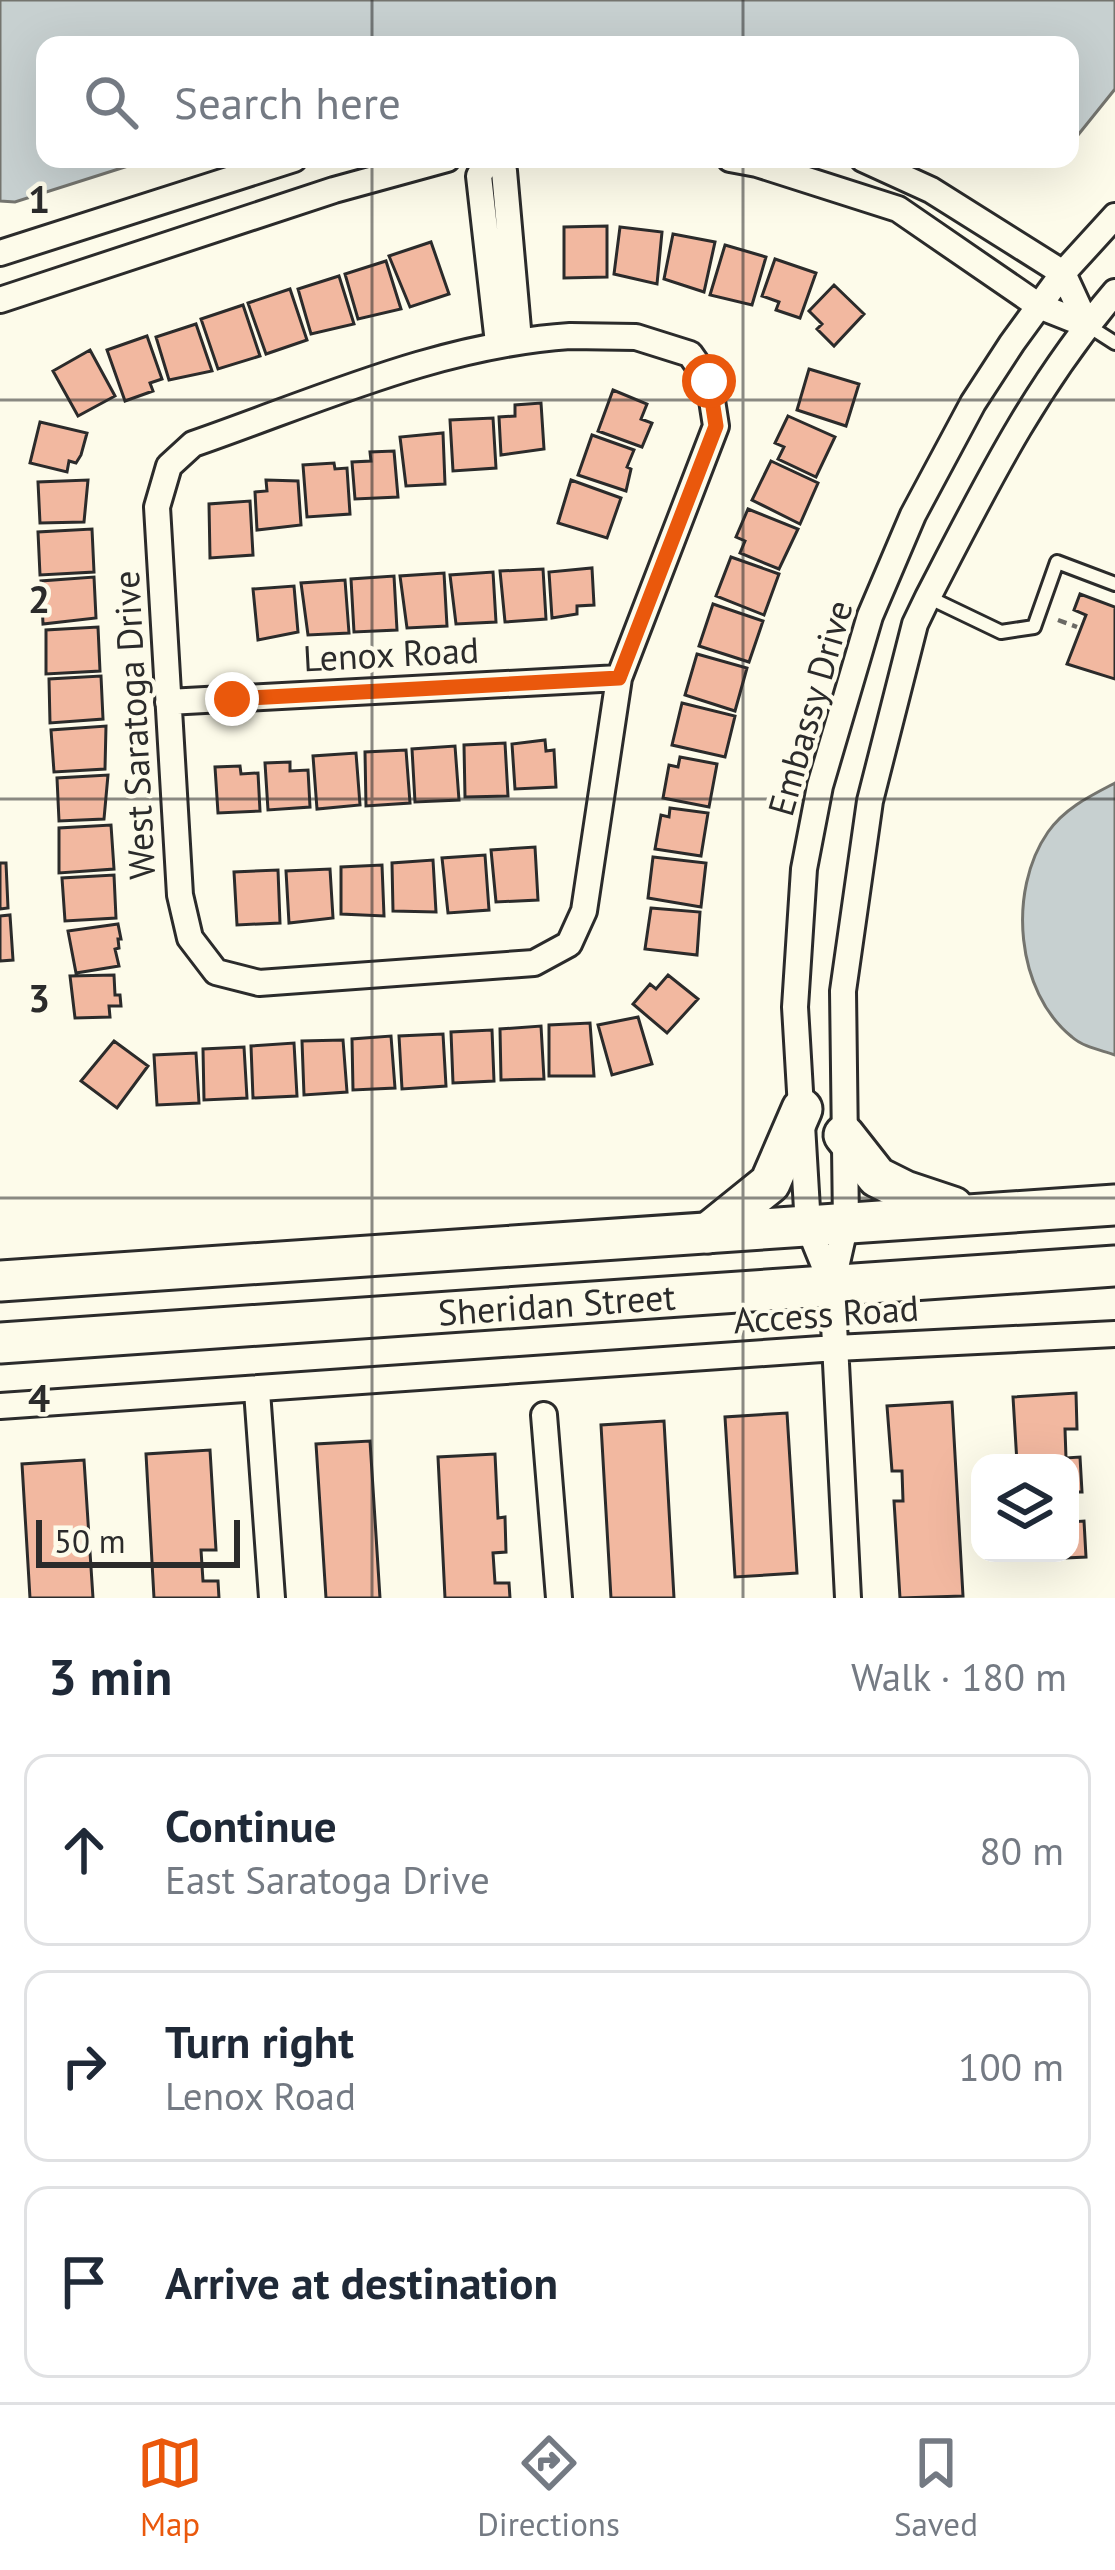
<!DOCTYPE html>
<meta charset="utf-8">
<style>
:root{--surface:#fff;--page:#f2f2f3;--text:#1f2937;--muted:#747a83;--line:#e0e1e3;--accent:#ea580c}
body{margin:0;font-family:"PT Sans",sans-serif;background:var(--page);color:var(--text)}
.controls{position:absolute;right:36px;bottom:36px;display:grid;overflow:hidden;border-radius:24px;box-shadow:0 12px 48px #0002}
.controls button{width:108px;height:108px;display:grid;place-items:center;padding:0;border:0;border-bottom:3px solid var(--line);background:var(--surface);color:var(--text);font:60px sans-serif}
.scale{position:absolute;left:36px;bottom:30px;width:204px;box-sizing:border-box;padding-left:12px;border:6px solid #2b2b2b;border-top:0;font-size:33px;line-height:42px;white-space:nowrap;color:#2b2b2b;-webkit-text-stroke:9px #fdfbea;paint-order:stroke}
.stop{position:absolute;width:36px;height:36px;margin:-27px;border:9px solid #ea580c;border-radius:50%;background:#fff}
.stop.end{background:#ea580c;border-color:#fff;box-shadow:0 3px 12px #0008}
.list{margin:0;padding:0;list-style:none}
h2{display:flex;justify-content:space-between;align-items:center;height:156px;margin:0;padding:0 48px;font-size:51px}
h2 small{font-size:39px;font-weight:400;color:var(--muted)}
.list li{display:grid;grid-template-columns:78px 1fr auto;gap:36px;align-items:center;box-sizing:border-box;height:192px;margin:0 24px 24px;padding:0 24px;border:3px solid var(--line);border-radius:24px}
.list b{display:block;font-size:45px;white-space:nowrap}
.list p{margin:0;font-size:39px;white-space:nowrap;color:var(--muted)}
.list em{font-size:39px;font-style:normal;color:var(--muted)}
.icon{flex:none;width:66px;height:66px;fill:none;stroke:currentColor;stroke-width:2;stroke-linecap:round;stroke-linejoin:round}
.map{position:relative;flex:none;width:1115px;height:1598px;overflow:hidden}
.search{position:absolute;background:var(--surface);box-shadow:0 12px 48px #0002;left:36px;right:36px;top:36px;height:132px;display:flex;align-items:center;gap:30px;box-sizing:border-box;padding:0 42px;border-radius:24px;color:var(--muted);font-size:45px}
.sheet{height:804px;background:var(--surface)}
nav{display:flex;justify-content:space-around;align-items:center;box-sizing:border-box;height:168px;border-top:3px solid var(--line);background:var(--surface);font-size:33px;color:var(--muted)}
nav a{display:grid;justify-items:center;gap:6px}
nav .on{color:var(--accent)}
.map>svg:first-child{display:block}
.water{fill:#c7d0d0;stroke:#74746e;stroke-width:3}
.building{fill:#f2b8a0;stroke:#2b2b2b;stroke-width:3}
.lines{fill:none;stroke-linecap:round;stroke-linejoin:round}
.lane-casing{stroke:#2b2b2b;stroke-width:18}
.street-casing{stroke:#2b2b2b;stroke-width:30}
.primary-casing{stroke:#2b2b2b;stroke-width:45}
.path{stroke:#6a6964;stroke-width:4.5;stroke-dasharray:9 6;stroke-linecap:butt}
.lane{stroke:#fdfbea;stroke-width:12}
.street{stroke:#fdfbea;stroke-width:24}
.primary{stroke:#fdfbea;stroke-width:39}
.route{stroke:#ea580c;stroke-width:15}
.grid{fill:none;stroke:#2b2b2b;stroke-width:3;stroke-opacity:0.55}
.labels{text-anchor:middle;stroke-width:9;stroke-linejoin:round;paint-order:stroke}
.street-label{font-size:36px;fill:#2b2b2b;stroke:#fdfbea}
.grid-label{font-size:39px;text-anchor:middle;font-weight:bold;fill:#2b2b2b;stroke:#fdfbea;stroke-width:9;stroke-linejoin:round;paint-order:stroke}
</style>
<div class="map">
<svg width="1115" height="1598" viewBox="0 0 1115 1598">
<rect width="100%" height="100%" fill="#fdfbea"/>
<!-- water -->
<path class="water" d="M 0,0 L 1115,0 L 1115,89 L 1070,145 L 1070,45 L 45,45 L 45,159 L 150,159 L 15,202 L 0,201 Z
M 1115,783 L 1115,1055 C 1101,1050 1083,1047 1072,1037 C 1016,992 1007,891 1048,832 C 1065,808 1090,796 1115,783 Z"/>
<!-- building -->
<path class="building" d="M 607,226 L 607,277 L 564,278 L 564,227 Z
M 620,227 L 662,232 L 657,284 L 614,274 Z
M 673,234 L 715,242 L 704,292 L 664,279 Z
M 431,242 L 449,294 L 410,307 L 389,256 Z
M 725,245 L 766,257 L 752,305 L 710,295 Z
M 775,259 L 816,273 L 800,318 L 776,310 L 779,302 L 762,296 Z
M 386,261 L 401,309 L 358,319 L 345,274 Z
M 339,276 L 354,324 L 311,334 L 298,289 Z
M 834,285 L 864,314 L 834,346 L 817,329 L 822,324 L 809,311 Z
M 290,289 L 307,340 L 266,354 L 248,303 Z
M 243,305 L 260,356 L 218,369 L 201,319 Z
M 196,324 L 212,371 L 169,380 L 156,337 Z
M 147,336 L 162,379 L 150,383 L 153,391 L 125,401 L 107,350 Z
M 90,350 L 115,396 L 78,416 L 53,371 Z
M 809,369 L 859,384 L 846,426 L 797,410 Z
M 613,390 L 647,404 L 641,419 L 652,423 L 642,447 L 598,431 Z
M 541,403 L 544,449 L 501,455 L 499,417 L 515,416 L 515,405 Z
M 788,416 L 835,437 L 816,477 L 778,459 L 784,447 L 775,443 Z
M 493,418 L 496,468 L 453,471 L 450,420 Z
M 40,422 L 87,433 L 81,455 L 76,463 L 69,461 L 67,472 L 30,463 Z
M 443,433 L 445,484 L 406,486 L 400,437 Z
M 592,435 L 634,450 L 627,467 L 631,469 L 626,491 L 578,475 Z
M 394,451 L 398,497 L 355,499 L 352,462 L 371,461 L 370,452 Z
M 771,461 L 818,483 L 800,524 L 752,500 Z
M 334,463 L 335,469 L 347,468 L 350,514 L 307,517 L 303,465 Z
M 88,480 L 84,522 L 40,523 L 38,482 Z
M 266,480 L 298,481 L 301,525 L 257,530 L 255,492 L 267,491 Z
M 571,480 L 621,498 L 607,538 L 558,523 Z
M 250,501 L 253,555 L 210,558 L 209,504 Z
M 748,509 L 798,529 L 779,569 L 740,553 L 745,541 L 736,537 Z
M 92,529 L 94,572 L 40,575 L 38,532 Z
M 731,557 L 779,574 L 764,615 L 716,596 Z
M 592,568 L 594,605 L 577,606 L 577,614 L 552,618 L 549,572 Z
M 543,569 L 546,619 L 505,622 L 500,571 Z
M 493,572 L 496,622 L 456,624 L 450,575 Z
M 444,573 L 447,626 L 407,628 L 400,576 Z
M 394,576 L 397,630 L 354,632 L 351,579 Z
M 94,577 L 96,618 L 43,624 L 41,581 Z
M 345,580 L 349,633 L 308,635 L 301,583 Z
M 294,586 L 298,632 L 258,640 L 253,589 Z
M 1080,594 L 1115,607 L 1115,679 L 1067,664 L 1086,615 L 1074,610 Z
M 713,604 L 763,621 L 749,662 L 699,646 Z
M 98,627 L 100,671 L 46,674 L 46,630 Z
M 697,654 L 747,668 L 735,711 L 685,695 Z
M 101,676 L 103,719 L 50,723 L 49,679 Z
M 682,703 L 735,716 L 725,757 L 672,745 Z
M 106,726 L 105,769 L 54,772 L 51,730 Z
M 545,740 L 546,751 L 554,750 L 556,787 L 515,789 L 512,744 Z
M 505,743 L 508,796 L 465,797 L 464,745 Z
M 455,746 L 459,800 L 415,802 L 412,749 Z
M 406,750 L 410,803 L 366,806 L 365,752 Z
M 356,753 L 360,805 L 317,809 L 313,756 Z
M 680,757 L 717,764 L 709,807 L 663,798 L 669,765 L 678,767 Z
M 290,762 L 290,771 L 308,770 L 310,807 L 268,810 L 265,763 Z
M 240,766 L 241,774 L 258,773 L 260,811 L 218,813 L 215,767 Z
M 108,775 L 104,819 L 59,821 L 57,778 Z
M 670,808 L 708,813 L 701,856 L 655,849 L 661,815 L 669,817 Z
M 111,825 L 114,869 L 59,873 L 59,828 Z
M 535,847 L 538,900 L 496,902 L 491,850 Z
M 485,855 L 489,910 L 448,913 L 442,858 Z
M 653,857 L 706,863 L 701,907 L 648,898 Z
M 433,860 L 436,912 L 393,911 L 392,863 Z
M 0,863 L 6,863 L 8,908 L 0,909 Z
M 382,865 L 384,916 L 341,914 L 341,867 Z
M 330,869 L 333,918 L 289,923 L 286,871 Z
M 278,870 L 280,923 L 237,925 L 234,872 Z
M 114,875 L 116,918 L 65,921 L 62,878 Z
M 651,908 L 700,912 L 697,955 L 645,949 Z
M 10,915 L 13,960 L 0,961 L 0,916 Z
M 118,924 L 121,939 L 118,939 L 119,948 L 115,949 L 119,966 L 76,973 L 68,931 Z
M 114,975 L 115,995 L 120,995 L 121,1006 L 109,1006 L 110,1017 L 75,1018 L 70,976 Z
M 668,975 L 698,999 L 667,1033 L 633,1004 L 650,984 L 656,989 Z
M 638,1017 L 652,1064 L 612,1075 L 598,1025 Z
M 590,1023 L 594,1076 L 549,1076 L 549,1025 Z
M 541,1026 L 544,1079 L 501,1080 L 500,1029 Z
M 492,1030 L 494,1081 L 453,1083 L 451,1032 Z
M 443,1034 L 446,1086 L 402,1089 L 399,1036 Z
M 391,1036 L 395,1088 L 353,1090 L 352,1039 Z
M 343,1040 L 347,1092 L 304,1095 L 302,1041 Z
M 114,1041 L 148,1066 L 117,1108 L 81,1081 Z
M 294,1043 L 297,1096 L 253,1098 L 251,1046 Z
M 244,1047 L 247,1098 L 204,1100 L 203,1049 Z
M 196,1053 L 199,1103 L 157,1105 L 154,1055 Z
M 1076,1393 L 1077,1429 L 1065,1429 L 1066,1458 L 1080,1457 L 1082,1492 L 1070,1492 L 1070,1463 L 1017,1463 L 1013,1397 Z
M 952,1402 L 963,1596 L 900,1598 L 894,1501 L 903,1501 L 902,1471 L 892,1471 L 887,1406 Z
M 787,1413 L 797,1573 L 735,1577 L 725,1417 Z
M 664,1421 L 674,1598 L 611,1598 L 601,1425 Z
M 370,1441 L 380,1598 L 326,1598 L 316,1444 Z
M 210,1450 L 216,1550 L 201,1550 L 203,1581 L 218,1581 L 219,1598 L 154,1598 L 146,1454 Z
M 495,1454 L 498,1518 L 505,1517 L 506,1552 L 493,1553 L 495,1583 L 509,1583 L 510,1598 L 445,1598 L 438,1457 Z
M 84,1460 L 93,1598 L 30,1598 L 22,1464 Z
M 1070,1504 L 1071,1522 L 1084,1521 L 1086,1557 L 1023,1560 L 1022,1553 L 1070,1553 Z"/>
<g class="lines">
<!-- lane casing -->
<g class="lane-casing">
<path id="lane" d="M 1087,325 L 1115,343
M 928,597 L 1001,632 L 1034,627 L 1057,562 L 1115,584"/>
</g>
<!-- street casing -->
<g class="street-casing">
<path id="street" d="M 488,159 L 479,176 L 498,343
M 498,159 L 504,171 L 519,340
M 730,159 L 757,164 L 898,209 L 1039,306 L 1087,325
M 863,159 L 931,190 L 1063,273 L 1087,325
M 0,253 L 294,159
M 0,300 L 334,190 L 447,159
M 570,336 L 636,337 L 690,354 L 709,381 L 716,426 L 619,678 L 584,911 L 569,944 L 534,963 L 259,983 L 216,972 L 190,938 L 180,895 L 157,507 L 169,466 L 193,444 C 317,401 438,345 570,336 Z
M 168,702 L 619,678
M 832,1285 L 808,1226 L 795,1007 L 804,869 L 820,786 L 870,616 L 913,515 L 973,403 L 1012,343 L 1063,273 L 1115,216
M 257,1391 L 272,1598
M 0,1406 L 836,1348 L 1115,1334
M 544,1415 L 559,1598
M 848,1598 L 832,1285 L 846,1223 L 843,991 L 870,801 L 915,624 L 928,597 C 985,487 1034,387 1115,292"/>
</g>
<!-- primary casing -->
<g class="primary-casing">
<g id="primary">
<path d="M 844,1135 L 877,1177 L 905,1191 L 953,1207"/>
<path d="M 708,1233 L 770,1183 L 802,1109"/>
<path d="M 0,1281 L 1115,1205"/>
<path id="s1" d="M 0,1343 L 1115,1266"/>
</g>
</g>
<!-- path -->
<path class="path" d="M 1058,620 L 1077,627"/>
<!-- lane -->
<use href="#lane" class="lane"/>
<!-- street -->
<use href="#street" class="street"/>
<!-- primary -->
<use href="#primary" class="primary"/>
</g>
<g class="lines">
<!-- route -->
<path class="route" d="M 232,699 L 619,678 L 716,426 L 709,381"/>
</g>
<!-- grid -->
<path class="grid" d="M 372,0 L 372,45M 743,0 L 743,45M 372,159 L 372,1598M 743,159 L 743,1598M 0,400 L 1115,400M 0,799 L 1115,799M 0,1198 L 1115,1198"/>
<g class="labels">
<!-- street labels -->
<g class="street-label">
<text transform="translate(391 654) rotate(-3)" y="13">Lenox Road</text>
<text transform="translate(810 708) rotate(-74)" y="13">Embassy Drive</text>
<text transform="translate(134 725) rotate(-93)" y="13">West Saratoga Drive</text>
<text dy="13" stroke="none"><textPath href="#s1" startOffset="558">Sheridan Street</textPath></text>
<text transform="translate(826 1314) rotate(-4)" y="13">Access Road</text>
</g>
</g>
<g class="grid-label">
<text x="39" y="213">1</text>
<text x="39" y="613">2</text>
<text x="39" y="1012">3</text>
<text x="39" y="1412">4</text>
</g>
</svg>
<div class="controls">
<button><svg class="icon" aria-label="layers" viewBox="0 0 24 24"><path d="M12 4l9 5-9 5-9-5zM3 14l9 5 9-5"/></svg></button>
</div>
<div class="scale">50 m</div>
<div class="stop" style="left:709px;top:381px"></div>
<div class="stop end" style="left:232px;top:699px"></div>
<div class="search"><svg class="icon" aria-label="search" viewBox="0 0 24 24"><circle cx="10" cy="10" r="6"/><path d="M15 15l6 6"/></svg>Search here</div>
</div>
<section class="sheet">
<h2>3 min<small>Walk · 180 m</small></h2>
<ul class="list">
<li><svg class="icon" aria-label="ahead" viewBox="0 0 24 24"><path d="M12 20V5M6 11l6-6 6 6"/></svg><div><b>Continue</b><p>East Saratoga Drive</p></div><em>80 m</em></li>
<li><svg class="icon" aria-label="right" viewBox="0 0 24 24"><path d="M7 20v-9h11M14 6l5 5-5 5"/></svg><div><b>Turn right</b><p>Lenox Road</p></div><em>100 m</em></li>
<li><svg class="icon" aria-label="arrive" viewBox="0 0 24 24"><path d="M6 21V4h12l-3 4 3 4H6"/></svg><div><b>Arrive at destination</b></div></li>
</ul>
</section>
<nav>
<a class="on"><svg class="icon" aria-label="map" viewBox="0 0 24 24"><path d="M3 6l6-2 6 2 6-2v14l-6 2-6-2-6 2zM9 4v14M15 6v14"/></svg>Map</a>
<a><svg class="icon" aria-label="directions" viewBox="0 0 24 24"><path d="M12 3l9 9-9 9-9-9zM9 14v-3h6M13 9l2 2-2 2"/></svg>Directions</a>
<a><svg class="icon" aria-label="saved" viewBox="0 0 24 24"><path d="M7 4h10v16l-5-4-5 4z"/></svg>Saved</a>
</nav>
